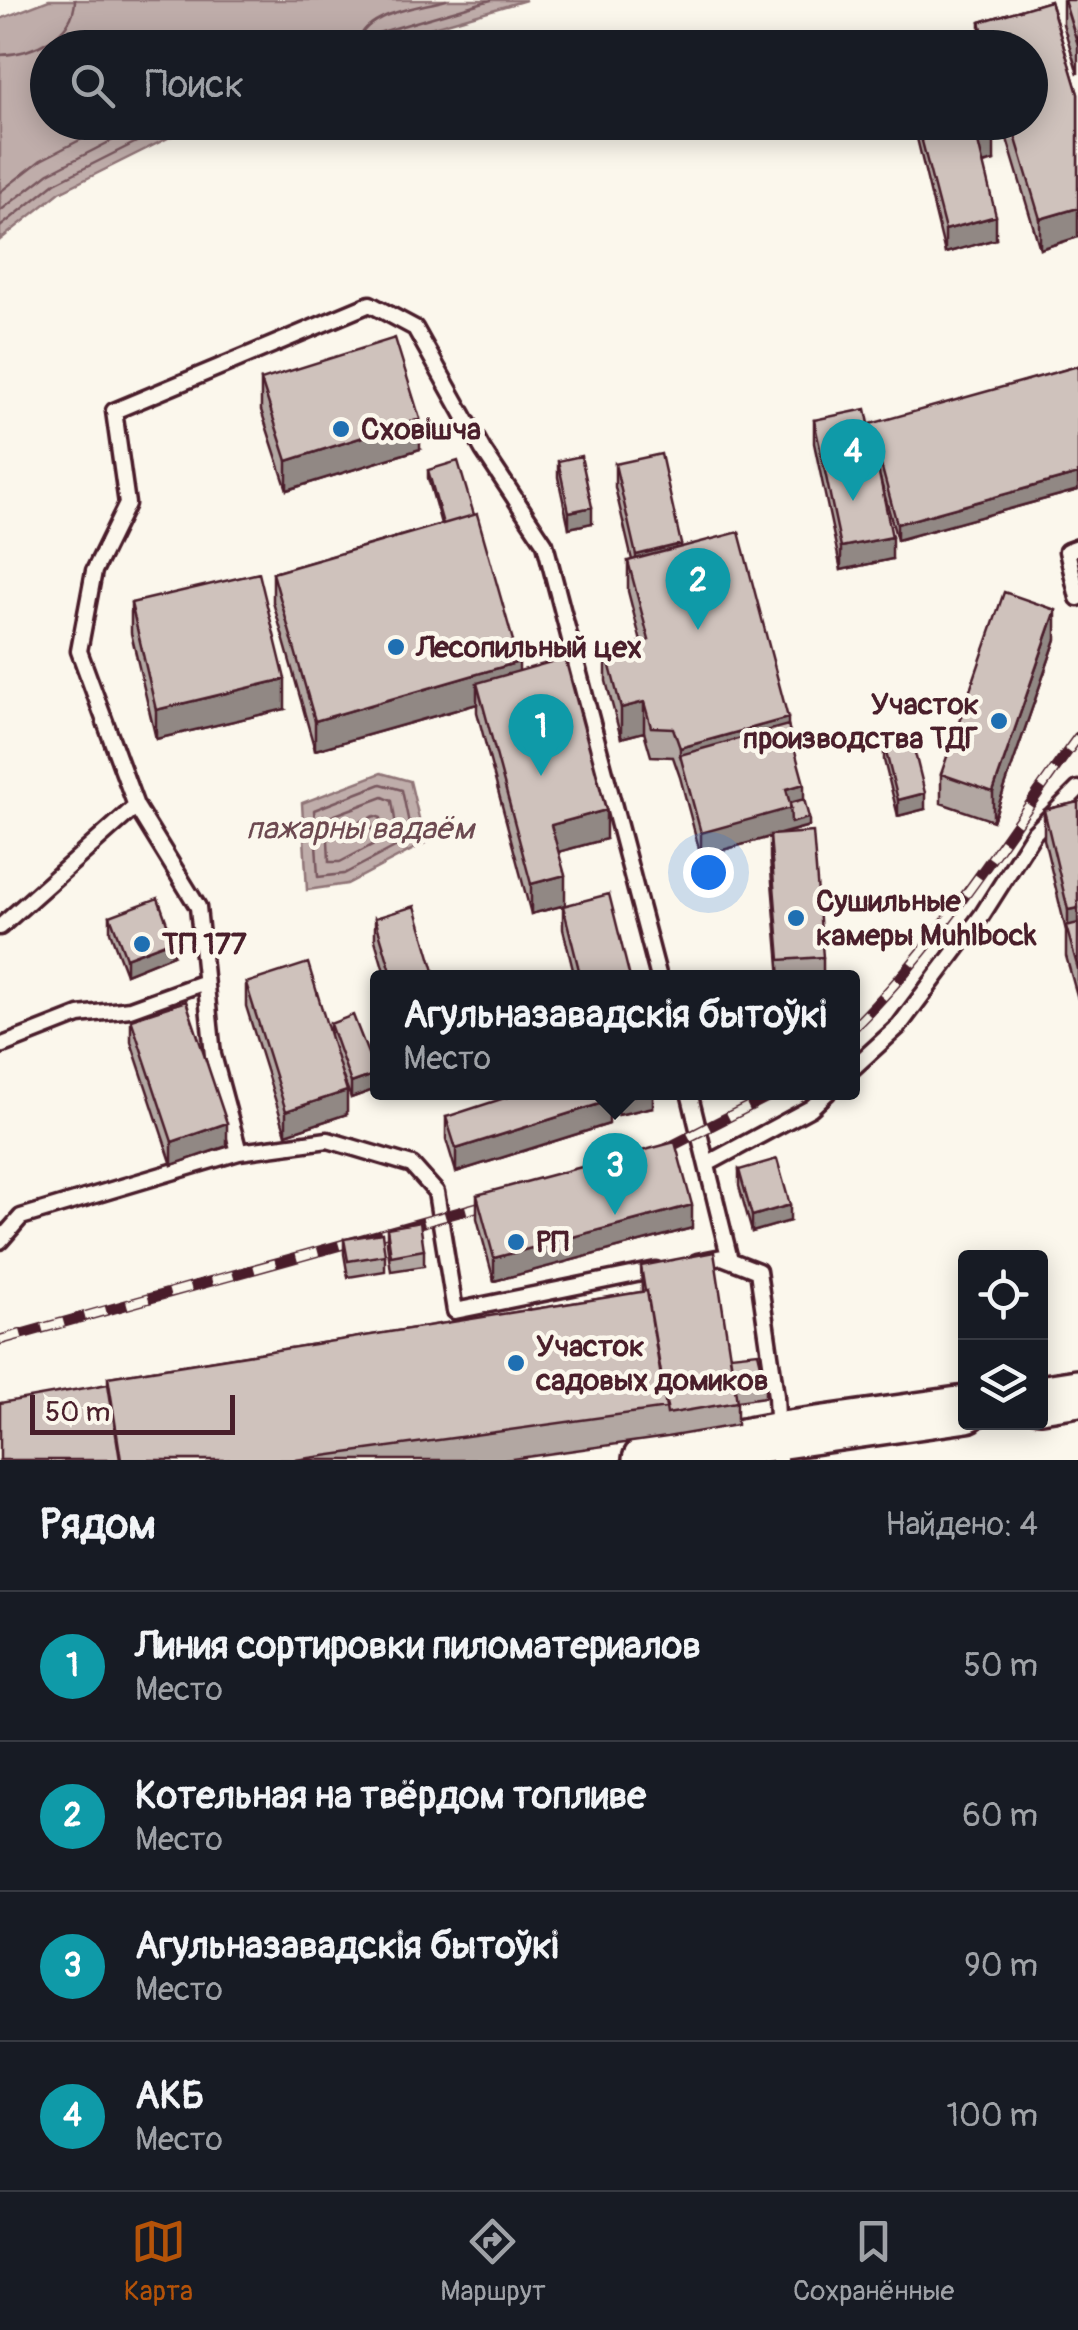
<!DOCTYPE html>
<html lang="ru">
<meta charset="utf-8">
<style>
:root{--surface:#171b24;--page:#20242c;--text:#f1f3f6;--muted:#9ea1a6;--line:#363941;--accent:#b45309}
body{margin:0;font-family:Pangolin,sans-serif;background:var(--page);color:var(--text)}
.controls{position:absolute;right:30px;bottom:30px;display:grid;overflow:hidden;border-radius:10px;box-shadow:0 5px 25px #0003}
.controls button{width:90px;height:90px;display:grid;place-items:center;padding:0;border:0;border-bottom:2px solid var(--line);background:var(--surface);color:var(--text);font:50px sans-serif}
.scale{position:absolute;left:30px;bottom:25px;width:205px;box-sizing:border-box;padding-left:10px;border:5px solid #4a1f2b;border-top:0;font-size:28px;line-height:35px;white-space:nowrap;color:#4a1f2b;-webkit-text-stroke:8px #fbf7ec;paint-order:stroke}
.you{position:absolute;left:708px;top:872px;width:35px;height:35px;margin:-25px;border:8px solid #fff;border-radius:50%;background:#1a73e8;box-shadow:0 0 0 15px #1a73e833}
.badge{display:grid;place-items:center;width:65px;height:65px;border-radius:50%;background:var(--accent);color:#fff;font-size:32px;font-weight:700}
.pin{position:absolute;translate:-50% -82px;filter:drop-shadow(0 2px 5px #0008)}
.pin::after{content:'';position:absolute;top:52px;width:35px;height:30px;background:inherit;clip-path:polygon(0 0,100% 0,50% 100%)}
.popup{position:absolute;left:370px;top:970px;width:490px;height:130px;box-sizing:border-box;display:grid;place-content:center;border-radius:10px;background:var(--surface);filter:drop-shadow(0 2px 8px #0005);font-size:32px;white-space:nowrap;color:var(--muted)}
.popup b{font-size:38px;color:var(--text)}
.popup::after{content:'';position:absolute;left:50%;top:100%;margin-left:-20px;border:20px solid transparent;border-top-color:var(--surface)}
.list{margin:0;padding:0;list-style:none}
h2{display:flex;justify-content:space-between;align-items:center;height:130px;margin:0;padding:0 40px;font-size:42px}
h2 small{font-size:32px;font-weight:400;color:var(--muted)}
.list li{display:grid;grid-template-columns:65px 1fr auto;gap:30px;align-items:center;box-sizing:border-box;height:150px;padding:0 40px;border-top:2px solid var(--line)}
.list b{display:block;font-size:38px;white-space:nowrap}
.list p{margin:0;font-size:32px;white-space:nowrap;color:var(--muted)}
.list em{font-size:32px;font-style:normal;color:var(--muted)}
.icon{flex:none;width:55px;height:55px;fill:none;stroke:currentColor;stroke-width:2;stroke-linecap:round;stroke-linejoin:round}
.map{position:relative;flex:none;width:1078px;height:1460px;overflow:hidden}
.search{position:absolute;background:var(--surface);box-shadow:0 5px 25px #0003;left:30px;right:30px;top:30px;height:110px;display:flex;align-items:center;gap:25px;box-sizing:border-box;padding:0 35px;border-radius:55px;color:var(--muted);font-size:38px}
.sheet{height:730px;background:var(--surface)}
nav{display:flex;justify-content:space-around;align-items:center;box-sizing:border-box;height:140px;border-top:2px solid var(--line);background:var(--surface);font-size:28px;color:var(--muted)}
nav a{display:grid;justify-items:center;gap:5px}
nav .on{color:var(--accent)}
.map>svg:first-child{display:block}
.water{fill:#bfadaa;stroke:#907477;stroke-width:2.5}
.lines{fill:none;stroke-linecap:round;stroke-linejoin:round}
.shore{stroke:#79585e;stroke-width:2.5}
.lane-casing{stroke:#4a1f2b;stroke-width:21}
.primary-casing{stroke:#4a1f2b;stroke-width:52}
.lane{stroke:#fbf7ec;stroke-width:14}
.primary{stroke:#fbf7ec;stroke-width:45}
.rail-casing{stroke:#4a1f2b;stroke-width:11}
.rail{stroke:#fbf7ec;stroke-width:8;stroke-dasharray:22;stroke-linecap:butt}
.wall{fill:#b2a7a2;stroke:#4a1f2b;stroke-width:2.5}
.shaded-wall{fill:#918884;stroke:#4a1f2b;stroke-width:2.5}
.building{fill:#cfc2bc;stroke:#4a1f2b;stroke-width:2.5}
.poi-dot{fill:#1f6fb2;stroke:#fbf7ec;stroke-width:4}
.labels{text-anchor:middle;stroke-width:9;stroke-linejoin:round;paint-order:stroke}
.poi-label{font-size:30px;font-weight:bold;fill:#4a1f2b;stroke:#fbf7ec;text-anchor:start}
.water-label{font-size:32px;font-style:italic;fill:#6d4a51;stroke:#fbf7ec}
</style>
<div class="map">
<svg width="1078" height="1460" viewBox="0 0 1078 1460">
<rect width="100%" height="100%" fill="#fbf7ec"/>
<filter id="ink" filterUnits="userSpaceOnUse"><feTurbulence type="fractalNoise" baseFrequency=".01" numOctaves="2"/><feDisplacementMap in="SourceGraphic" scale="20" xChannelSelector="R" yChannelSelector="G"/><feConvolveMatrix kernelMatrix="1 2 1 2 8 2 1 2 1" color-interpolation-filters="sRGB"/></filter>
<g filter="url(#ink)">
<!-- water -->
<path class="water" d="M 49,0 L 526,0 L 364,47 L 48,48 L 48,122 L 198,123 L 60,192 L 0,240 L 0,19 Z
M 381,773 L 410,781 L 425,843 L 347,884 L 307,890 L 302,803 Z"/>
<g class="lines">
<!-- shore -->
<path class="shore" d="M 357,48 C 359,12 419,8 446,0
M 369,48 L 378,33 L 491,0
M 0,55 C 32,54 74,36 75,0
M 0,192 L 41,160 L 115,122
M 0,211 L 49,173 L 148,122
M 0,227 L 55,183 L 176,122
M 381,784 L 402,790 L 412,838 L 344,874 L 318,877 L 314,810 Z
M 383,797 L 392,801 L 397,832 L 340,862 L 329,862 L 327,818 Z
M 375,816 L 381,818 L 379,825 L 348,841 L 342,839 L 343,828 Z"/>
<!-- lane casing -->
<g class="lane-casing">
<path id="lane" d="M 1078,547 L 1067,551 L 1078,598
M 136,806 L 79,651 L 94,571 L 127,504 L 114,411 L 370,304 L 415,328 L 483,450 L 545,544 L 659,978
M 0,927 L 136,806 L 198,907 L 213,1055 L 239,1152 L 328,1140 L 412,1165 L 436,1192 L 455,1311 L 656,1270
M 0,1046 L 79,1015 L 130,1009 L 205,982
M 852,1069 L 899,1026 L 982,915 L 1034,833 L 1078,789
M 689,1092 L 730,1260
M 707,1164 L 811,1108 L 828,1092
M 0,1241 L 21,1217 L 239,1152
M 697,1262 L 722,1257 L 758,1271 L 776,1396 L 779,1460"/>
</g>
<!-- primary casing -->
<g class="primary-casing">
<path id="primary" d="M 1040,1399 L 1078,1393
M 646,1460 L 776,1436 L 966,1409"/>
</g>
<!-- lane -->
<use href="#lane" class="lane"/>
<!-- primary -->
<use href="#primary" class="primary"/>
<!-- rail casing -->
<g class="rail-casing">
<path id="rail" d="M 852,1029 C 941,942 1005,836 1078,737
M 650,1157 L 777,1092
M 0,1340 L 506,1199"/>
</g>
<!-- rail -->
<use href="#rail" class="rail"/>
</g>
<!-- wall -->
<path class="wall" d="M 1063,0 L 1078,0 L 1078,74 L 1063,24 Z
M 1050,1 L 1078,94 L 1078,237 L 1040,249 L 1002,122 L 1030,122 L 1030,48 L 980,48 L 980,22 Z
M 913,122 L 990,122 L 994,161 L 983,164 L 996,239 L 945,253 Z
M 1078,366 L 1078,490 L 897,540 L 880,478 L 892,559 L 841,570 L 814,443 L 814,420 L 870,427 Z
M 261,380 L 420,449 L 287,490 L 261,410 Z
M 558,461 L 592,523 L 569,528 L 558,477 Z
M 615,464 L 681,547 L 788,725 L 809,826 L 777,835 L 823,957 L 823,978 L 780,978 L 770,858 L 770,837 L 701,856 L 680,777 L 673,757 L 651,756 L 644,732 L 621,738 L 606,681 L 606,651 L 641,642 L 628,591 L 628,561 L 632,560 L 615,487 Z
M 428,470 L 519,671 L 606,839 L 558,852 L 565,905 L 531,914 L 477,712 L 477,704 L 315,750 L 273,602 L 273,573 L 441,524 L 428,478 Z
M 131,603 L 285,709 L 156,739 L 131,633 Z
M 1056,639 L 993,821 L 941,803 L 941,774 Z
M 884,744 L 925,809 L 898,816 L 884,760 Z
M 1078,802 L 1078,999 L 1066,956 L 1066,931 L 1044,839 L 1044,810 Z
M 563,906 L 630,978 L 575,978 L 563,929 Z
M 110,916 L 173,955 L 126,974 L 110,932 Z
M 375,918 L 436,978 L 386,978 L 375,940 Z
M 246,983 L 330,1033 L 330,1024 L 376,1089 L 351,1098 L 341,1072 L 347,1114 L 286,1134 L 246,1006 Z
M 131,1019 L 227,1146 L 172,1165 L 131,1042 Z
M 612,1092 L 653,1092 L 653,1107 L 618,1115 Z
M 446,1117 L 609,1124 L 456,1172 L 446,1139 Z
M 739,1170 L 790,1221 L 752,1232 L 739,1186 Z
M 477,1195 L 692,1228 L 494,1281 L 477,1218 Z
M 387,1228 L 424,1250 L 424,1266 L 391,1271 L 387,1243 Z
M 344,1239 L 385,1255 L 385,1271 L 348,1277 L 344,1254 Z
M 641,1266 L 730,1355 L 765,1381 L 765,1397 L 737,1401 L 737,1425 L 667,1437 L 505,1460 L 0,1460 L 108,1384 L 108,1377 L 642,1292 Z"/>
<!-- shaded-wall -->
<path class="shaded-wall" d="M 994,138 L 994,161 L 978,165 L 978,142 Z
M 1078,208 L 1078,237 L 1040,249 L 1040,219 Z
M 996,216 L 996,239 L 945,253 L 945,230 Z
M 420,419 L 420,449 L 287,490 L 287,461 Z
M 1078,474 L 1078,490 L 897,540 L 897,524 Z
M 592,507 L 592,523 L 569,528 L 569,512 Z
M 892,537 L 892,559 L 841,570 L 841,547 Z
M 681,544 L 681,567 L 636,578 L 636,555 Z
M 1056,610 L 1056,639 L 993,821 L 993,792 Z
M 519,662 L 519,692 L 477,683 L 477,704 L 315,750 L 315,721 Z
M 285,679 L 285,709 L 156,739 L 156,710 Z
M 644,702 L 644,732 L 621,738 L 621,708 Z
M 788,718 L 788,748 L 680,755 L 680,748 Z
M 804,784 L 804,807 L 809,818 L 809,826 L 701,856 L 701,833 L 786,789 Z
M 925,793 L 925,809 L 898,816 L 898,800 Z
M 606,810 L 606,839 L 551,854 L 551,825 Z
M 565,875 L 565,905 L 531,914 L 531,884 Z
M 1078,908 L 1078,937 L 1068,934 L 1068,910 Z
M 173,940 L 173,955 L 126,974 L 126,958 Z
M 376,1074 L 376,1089 L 351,1098 L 351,1083 Z
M 347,1091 L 347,1114 L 286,1134 L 286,1111 Z
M 647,1092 L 653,1092 L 653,1107 L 618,1115 L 618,1099 Z
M 609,1101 L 609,1124 L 456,1172 L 456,1149 Z
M 227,1123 L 227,1146 L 172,1165 L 172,1142 Z
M 692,1205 L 692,1228 L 494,1281 L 494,1258 Z
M 790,1205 L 790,1221 L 752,1232 L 752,1216 Z"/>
<!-- building -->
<path class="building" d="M 1064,0 L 1078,0 L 1078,45 Z
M 1050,1 L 1078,94 L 1078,208 L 1040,219 L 1011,122 L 1030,122 L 1030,48 L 988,48 L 980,22 Z
M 917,122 L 990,122 L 994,138 L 978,142 L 996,216 L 945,230 Z
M 395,338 L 420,419 L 287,461 L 261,380 Z
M 1078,366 L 1078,474 L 897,524 L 870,424 Z
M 866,409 L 892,537 L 841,547 L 814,420 Z
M 661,454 L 681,544 L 636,555 L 615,464 Z
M 581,456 L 592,507 L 569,512 L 558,461 Z
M 458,461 L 474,515 L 443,524 L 428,470 Z
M 477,514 L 519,662 L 315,721 L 273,573 Z
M 739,532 L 788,718 L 680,748 L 673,728 L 651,727 L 644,702 L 621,708 L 606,651 L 649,640 L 628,561 Z
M 259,573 L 285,679 L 156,710 L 131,603 Z
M 1004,592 L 1056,610 L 993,792 L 941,774 Z
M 565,658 L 606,810 L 551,825 L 565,875 L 531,884 L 477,683 Z
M 788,725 L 804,784 L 786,789 L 791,808 L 701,833 L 680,755 Z
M 911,737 L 925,793 L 898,800 L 884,744 Z
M 804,799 L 809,818 L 791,823 L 790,803 Z
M 1078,802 L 1078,908 L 1068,910 L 1044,810 Z
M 813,832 L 823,957 L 780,960 L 770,835 Z
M 609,894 L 630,978 L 581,978 L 563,906 Z
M 158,898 L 173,940 L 126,958 L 110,916 Z
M 415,906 L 436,978 L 393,978 L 375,918 Z
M 1078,923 L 1078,969 L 1066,926 Z
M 308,963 L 347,1091 L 286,1111 L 246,983 Z
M 186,1001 L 227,1123 L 172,1142 L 131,1019 Z
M 353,1015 L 376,1074 L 351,1083 L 330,1024 Z
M 523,1092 L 606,1092 L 609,1101 L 456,1149 L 446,1117 Z
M 616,1092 L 647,1092 L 618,1099 Z
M 675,1142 L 692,1205 L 494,1258 L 477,1195 Z
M 777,1159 L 790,1205 L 752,1216 L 739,1170 Z
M 420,1222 L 424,1250 L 391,1256 L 387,1228 Z
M 382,1233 L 385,1255 L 348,1261 L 344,1239 Z
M 714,1252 L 737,1402 L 667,1414 L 647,1291 L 645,1291 L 641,1266 Z
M 647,1291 L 667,1408 L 295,1460 L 121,1460 L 108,1377 Z
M 758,1352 L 765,1381 L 735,1386 L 730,1355 Z
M 108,1384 L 120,1460 L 0,1460 L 0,1403 Z"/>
</g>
<!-- markers -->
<g class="poi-dot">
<circle cx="341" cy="429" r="10"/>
<circle cx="396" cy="647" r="10"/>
<circle cx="999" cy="721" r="10"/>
<circle cx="796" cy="918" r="10"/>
<circle cx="142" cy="944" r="10"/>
<circle cx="516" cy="1242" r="10"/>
<circle cx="516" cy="1363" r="10"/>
</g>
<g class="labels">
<!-- poi labels -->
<g class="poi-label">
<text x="361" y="439">Сховішча</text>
<text x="416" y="657">Лесопильный цех</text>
<text x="979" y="714" text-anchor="end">Участок<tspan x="979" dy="34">производства ТДГ</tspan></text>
<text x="816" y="911">Cушильные<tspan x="816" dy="34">камеры Muhlbock</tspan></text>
<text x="162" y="954">ТП 177</text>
<text x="536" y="1252">РП</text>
<text x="536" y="1356">Участок<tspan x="536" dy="34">садовых домиков</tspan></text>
</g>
<!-- water labels -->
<g class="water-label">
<text x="360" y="839">пажарны вадаём</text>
</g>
</g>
</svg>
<div class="controls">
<button><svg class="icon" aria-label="locate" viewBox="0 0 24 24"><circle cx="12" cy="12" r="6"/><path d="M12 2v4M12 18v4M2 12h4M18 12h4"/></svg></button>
<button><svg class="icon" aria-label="layers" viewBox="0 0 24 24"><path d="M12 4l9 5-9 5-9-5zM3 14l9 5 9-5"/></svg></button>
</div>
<div class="scale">50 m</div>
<div class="you"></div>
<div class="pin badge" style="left:541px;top:776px;background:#0f9aa8">1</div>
<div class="pin badge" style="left:698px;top:630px;background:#0f9aa8">2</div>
<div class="pin badge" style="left:615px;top:1215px;background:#0f9aa8">3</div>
<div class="popup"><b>Агульназавадскія бытоўкі</b>Место</div>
<div class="pin badge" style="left:853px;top:501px;background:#0f9aa8">4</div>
<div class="search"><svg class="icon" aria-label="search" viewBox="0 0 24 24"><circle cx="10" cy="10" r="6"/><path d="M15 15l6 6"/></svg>Поиск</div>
</div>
<section class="sheet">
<h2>Рядом<small>Найдено: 4</small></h2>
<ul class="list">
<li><span class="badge" style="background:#0f9aa8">1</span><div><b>Линия сортировки пиломатериалов</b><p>Место</p></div><em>50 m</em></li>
<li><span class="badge" style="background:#0f9aa8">2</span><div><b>Котельная на твёрдом топливе</b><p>Место</p></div><em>60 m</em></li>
<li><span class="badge" style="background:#0f9aa8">3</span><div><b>Агульназавадскія бытоўкі</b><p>Место</p></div><em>90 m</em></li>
<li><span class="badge" style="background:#0f9aa8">4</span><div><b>АКБ</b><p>Место</p></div><em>100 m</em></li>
</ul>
</section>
<nav>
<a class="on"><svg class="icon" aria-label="map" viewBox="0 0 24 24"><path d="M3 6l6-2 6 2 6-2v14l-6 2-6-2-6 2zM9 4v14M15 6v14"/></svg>Карта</a>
<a><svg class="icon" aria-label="directions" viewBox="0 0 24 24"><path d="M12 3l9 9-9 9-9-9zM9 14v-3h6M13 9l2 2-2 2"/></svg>Маршрут</a>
<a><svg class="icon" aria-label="saved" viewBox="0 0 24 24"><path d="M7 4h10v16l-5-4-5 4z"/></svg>Сохранённые</a>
</nav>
